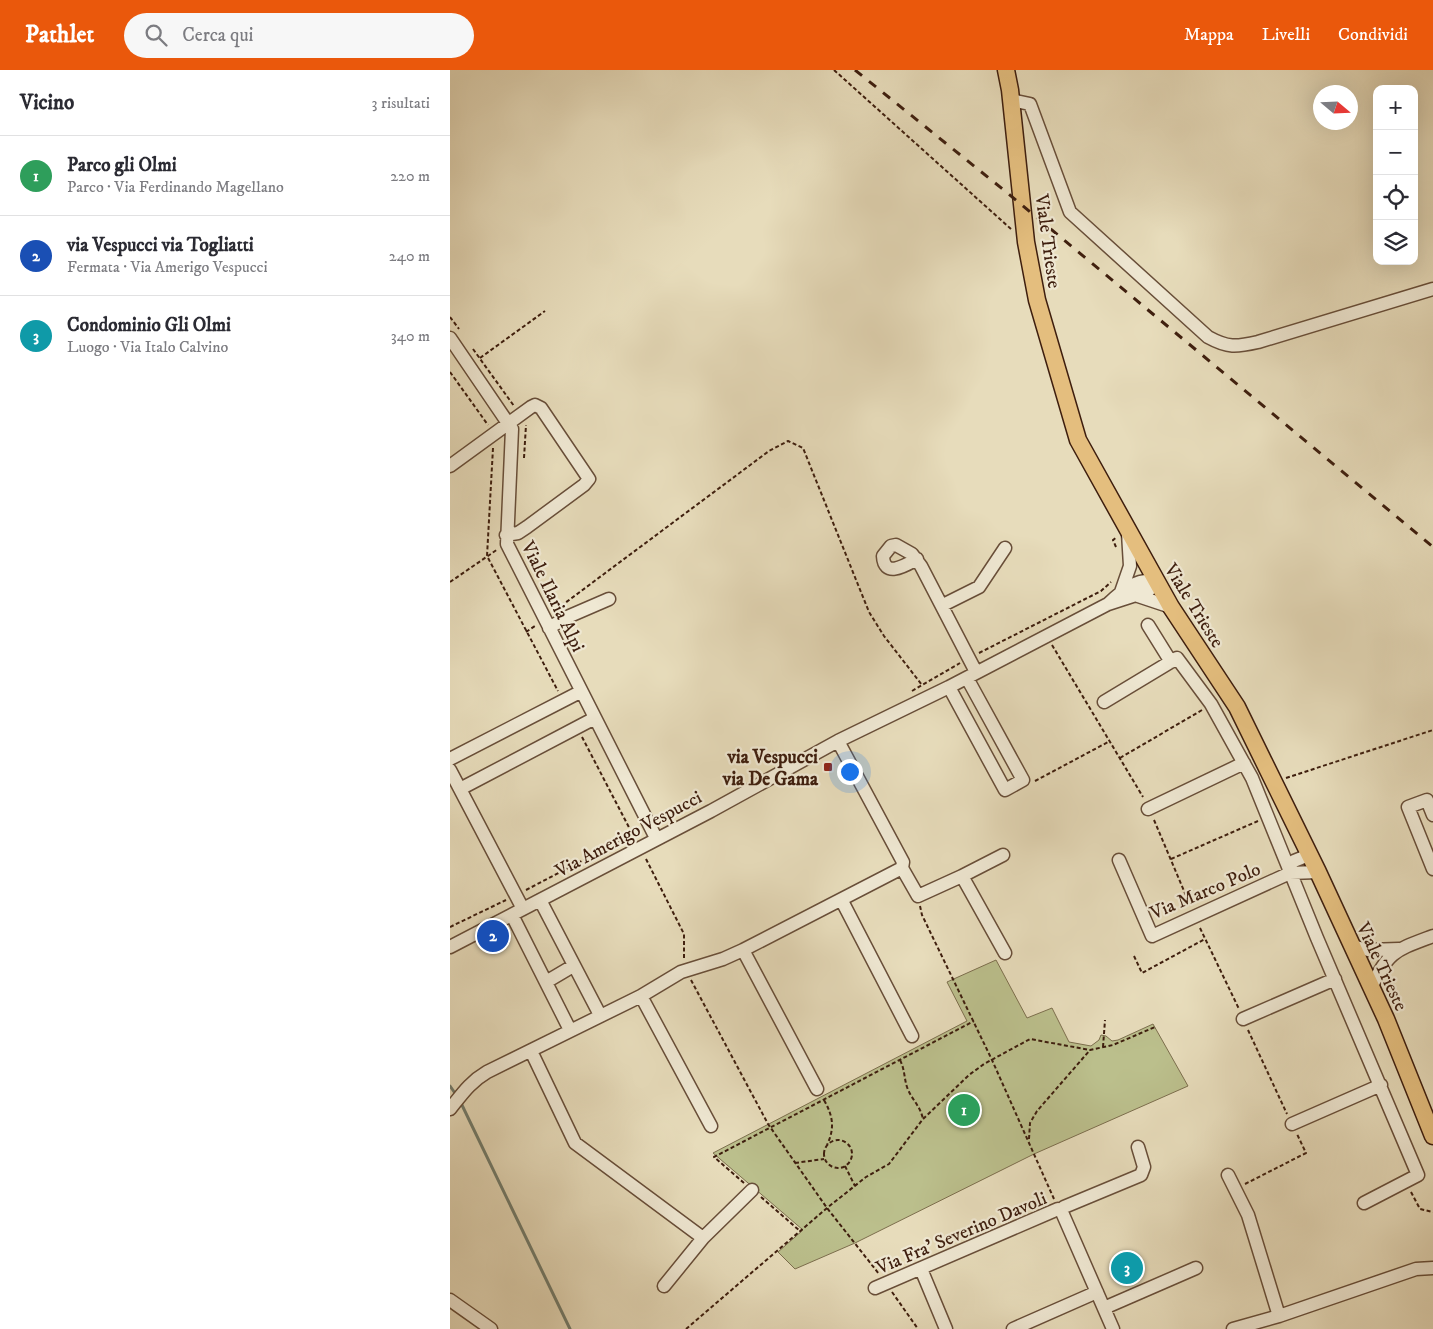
<!DOCTYPE html>
<html lang="it">
<meta charset="utf-8">
<style>
:root{--surface:#fff;--page:#f7f7f7;--text:#2b2b33;--muted:#7c7c81;--line:#e1e1e2;--accent:#ea580c}
body{margin:0;font-family:"IM FELL DW Pica",serif;background:var(--page);color:var(--text)}
.controls{position:absolute;right:15px;top:15px;display:grid;overflow:hidden;border-radius:10px;box-shadow:0 5px 20px #0002}
.controls button{width:45px;height:45px;display:grid;place-items:center;padding:0;border:0;border-bottom:1px solid var(--line);background:var(--surface);color:var(--text);font:25px sans-serif}
.compass{position:absolute;left:863px;top:15px;width:45px;height:45px;border-radius:50%;background:var(--surface);box-shadow:0 5px 20px #0002;rotate:109deg}
.you{position:absolute;left:399px;top:701px;width:18px;height:18px;margin:-12px;border:4px solid #fff;border-radius:50%;background:#1a73e8;box-shadow:0 0 0 8px #1a73e833}
.badge{display:grid;place-items:center;width:32px;height:32px;border-radius:50%;background:var(--accent);color:#fff;font-size:16px;font-weight:700}
.pin{position:absolute;translate:-50% -50%;border:2px solid #fff;box-shadow:0 1px 5px #0006}
.list{margin:0;padding:0;list-style:none}
h2{display:flex;justify-content:space-between;align-items:center;height:65px;margin:0;padding:0 20px;font-size:21px}
h2 small{font-size:16px;font-weight:400;color:var(--muted)}
.list li{display:grid;grid-template-columns:32px 1fr auto;gap:15px;align-items:center;box-sizing:border-box;height:80px;padding:0 20px;border-top:1px solid var(--line)}
.list b{display:block;font-size:19px;white-space:nowrap}
.list p{margin:0;font-size:16px;white-space:nowrap;color:var(--muted)}
.list em{font-size:16px;font-style:normal;color:var(--muted)}
.icon{flex:none;width:28px;height:28px;fill:none;stroke:currentColor;stroke-width:2;stroke-linecap:round;stroke-linejoin:round}
.map{position:relative;flex:none;width:983px;height:1259px;overflow:hidden}
header{display:flex;align-items:center;gap:30px;box-sizing:border-box;height:70px;padding:0 25px;background:var(--accent);color:#fff}
header strong{font-size:24px}
nav{display:flex;gap:28px;margin-inline-start:auto;font-size:18px}
.search{width:350px;height:45px;background:var(--page);display:flex;align-items:center;gap:12px;box-sizing:border-box;padding:0 18px;border-radius:28px;color:var(--muted);font-size:19px}
main{display:flex}
aside{flex:1;background:var(--surface)}
.map>svg:first-child{display:block}
.green{fill:#bbbf8c;stroke:#7c6e4d}
.lines{fill:none;stroke-linecap:round;stroke-linejoin:round}
.stream{stroke:#737d6d;stroke-width:3}
.minor-casing{stroke:#684e39;stroke-width:15}
.major-casing{stroke:#3e1e0e;stroke-width:19}
.path{stroke:#3e1e0e;stroke-width:2;stroke-dasharray:4 2.5;stroke-linecap:butt}
.minor{stroke:#efe8d3;stroke-width:12}
.major{stroke:#e4be7e;stroke-width:16}
.rail{stroke:#3e1e0e;stroke-width:3;stroke-dasharray:9 9;stroke-linecap:butt}
.poi-dot{fill:#8f2418;stroke:#efe8d3;stroke-width:2}
.labels{text-anchor:middle;stroke-width:4.5;stroke-linejoin:round;paint-order:stroke}
.street-label{font-size:19px;fill:#3e1e0e;stroke:#efe8d3}
.poi-label{font-size:19px;font-weight:bold;fill:#3e1e0e;stroke:#efe8d3;text-anchor:end}
</style>
<header>
<strong>Pathlet</strong>
<div class="search"><svg class="icon" aria-label="search" viewBox="0 0 24 24"><circle cx="10" cy="10" r="6"/><path d="M15 15l6 6"/></svg>Cerca qui</div>
<nav><a>Mappa</a><a>Livelli</a><a>Condividi</a></nav>
</header>
<main>
<aside>
<h2>Vicino<small>3 risultati</small></h2>
<ul class="list">
<li><span class="badge" style="background:#2e9e5b">1</span><div><b>Parco gli Olmi</b><p>Parco · Via Ferdinando Magellano</p></div><em>220 m</em></li>
<li><span class="badge" style="background:#1a4fb4">2</span><div><b>via Vespucci via Togliatti</b><p>Fermata · Via Amerigo Vespucci</p></div><em>240 m</em></li>
<li><span class="badge" style="background:#0f9aa8">3</span><div><b>Condominio Gli Olmi</b><p>Luogo · Via Italo Calvino</p></div><em>340 m</em></li>
</ul>
</aside>
<div class="map">
<svg width="983" height="1259" viewBox="0 0 983 1259">
<rect width="100%" height="100%" fill="#e7dcbb"/>
<filter id="stains"><feTurbulence type="fractalNoise" baseFrequency=".004" numOctaves="4"/><feColorMatrix values="0 0 0 0 .2 0 0 0 0 .09 0 0 0 0 .02 0 0 0 .5 -.17"/></filter>
<radialGradient id="worn" r=".72"><stop offset=".6" stop-color="#630" stop-opacity="0"/><stop offset="1" stop-color="#630" stop-opacity=".3"/></radialGradient>
<!-- green -->
<path class="green" d="M 546,890 L 577,948 L 602,938 L 619,972 L 641,976 L 649,970 L 651,965 L 656,966 L 662,971 L 668,970 L 703,954 L 738,1016 L 584,1084 L 405,1173 L 345,1199 L 328,1182 L 353,1160 L 263,1083 L 517,951 L 497,912 Z"/>
<g class="lines">
<!-- stream -->
<path class="stream" d="M 0,1016 L 7,1026
M 10,1031 L 120,1259"/>
<!-- minor casing -->
<g class="minor-casing">
<path id="minor" d="M 561,30 L 580,34 L 620,142 L 758,267 C 778,278 786,277 808,272 L 983,219
M 0,268 L 62,359 L 57,474 L 206,768
M 0,396 L 81,337 L 85,335 L 91,338 L 139,409 L 134,415 L 77,457 L 68,463 L 56,465
M 467,489 C 456,495 434,509 433,486 L 441,476 L 446,475 L 462,484 L 471,496 L 526,602
M 671,522 L 680,496 L 678,463
M 685,525 L 721,537
M 493,535 L 529,517 L 555,478
M 698,555 L 721,592
M 99,558 L 115,548 L 159,529
M 499,617 L 555,720 L 573,710 L 517,608
M 654,632 L 727,588 L 761,634 L 802,708 L 867,868 L 968,1105 L 914,1133
M 388,671 L 453,792 L 452,798 L 468,826 L 512,806 L 555,883
M 0,689 L 130,622
M 0,700 L 73,839
M 10,719 L 145,648
M 698,739 L 794,693
M 983,745 L 977,730 L 958,737 L 983,799
M 669,790 L 702,866 L 840,803 L 868,802
M 838,796 L 844,791 L 859,785
M 512,806 L 553,785
M 90,830 L 150,945
M 392,831 L 462,966
M 62,845 L 120,960
M 902,876 L 918,880 L 949,879
M 0,877 L 261,741 L 388,671 L 499,617 L 658,534 L 698,521 L 707,512 C 688,506 671,522 658,534
M 293,880 L 367,1019
M 96,912 L 123,896
M 921,918 C 938,881 946,880 983,866
M 191,926 L 261,1056
M 793,949 L 885,909
M 81,981 L 125,1073 L 253,1168
M 0,1039 C 12,1024 20,1012 37,1002 L 191,926 L 231,902 L 273,889 L 293,880 L 452,798
M 842,1054 L 931,1015
M 778,1105 L 798,1145 L 829,1246
M 611,1140 L 663,1259
M 611,1140 L 614,1137 L 691,1105 L 694,1097 L 688,1077
M 471,1199 L 496,1259
M 214,1216 L 253,1168 L 302,1120
M 425,1218 L 608,1139 L 611,1140
M 0,1230 L 41,1259
M 654,1238 L 746,1198
M 563,1259 L 647,1222
M 783,1259 L 829,1246 L 966,1199 L 983,1198"/>
</g>
<!-- major casing -->
<g class="major-casing">
<path id="major" d="M 556,0 L 560,20 L 576,172 L 587,230 L 628,370 L 721,537 L 787,637 L 868,802 L 936,949 L 983,1066"/>
</g>
<!-- path -->
<path class="path" d="M 384,0 L 561,159
M 0,247 L 9,259
M 23,279 L 64,336
M 30,288 L 95,241
M 0,302 L 38,355
M 43,378 L 37,486 L 108,621
M 74,388 L 76,355
M 666,477 L 663,470 L 667,467
M 0,512 L 48,479
M 111,536 L 319,381 L 338,371 L 353,378 L 419,542 L 434,566 L 472,615
M 76,562 L 85,556
M 602,575 L 693,727
M 529,583 L 651,521 L 661,512
M 462,621 L 510,593
M 132,667 L 184,767
M 670,688 L 752,640
M 836,708 L 983,660
M 585,711 L 660,671
M 209,750 L 246,735
M 704,750 L 740,835
M 196,789 L 234,864 L 234,889
M 721,789 L 808,751
M 76,820 L 189,761
M 470,836 L 472,845 L 542,990 L 604,1129
M 0,857 L 56,830
M 750,858 L 789,939
M 684,886 L 692,903 L 755,869
M 241,910 L 318,1054 L 377,1138 L 429,1204
M 798,960 L 837,1044
M 653,977 L 655,950
M 450,990 C 455,1000 454,1008 457,1017 C 461,1029 470,1035 473,1049
M 374,1030 C 383,1046 385,1058 377,1075
M 579,1069 L 580,1053 L 587,1041 L 640,980
M374 1084a14 14 0 1 1 28 0a14 14 0 1 1-28 0Z
M 345,1093 L 374,1089
M 395,1096 L 405,1116
M 294,1113 L 264,1087 L 524,951
M 795,1114 L 856,1083 L 847,1064
M 961,1122 L 970,1139 L 983,1142
M 311,1127 L 350,1161
M 442,1222 L 468,1259
M 236,1259 L 377,1138 L 416,1107 L 439,1094 L 473,1049 L 519,1005 L 534,994 L 580,969 L 640,980 L 663,975 L 705,957"/>
<!-- minor -->
<use href="#minor" class="minor"/>
<!-- major -->
<use href="#major" class="major"/>
<!-- rail -->
<path class="rail" d="M 405,0 L 555,121 L 983,477"/>
</g>
<!-- markers -->
<rect class="poi-dot" x="373" y="692" width="10" height="10" rx="2.5"/>
<g class="labels">
<!-- street labels -->
<g class="street-label">
<text transform="translate(599 171) rotate(82)" y="7">Viale Trieste</text>
<text transform="translate(104 526) rotate(64)" y="7">Viale Ilaria Alpi</text>
<text transform="translate(745 535) rotate(58)" y="7">Viale Trieste</text>
<text transform="translate(178 763) rotate(-28)" y="7">Via Amerigo Vespucci</text>
<text transform="translate(755 820) rotate(-23)" y="7">Via Marco Polo</text>
<text transform="translate(933 896) rotate(65)" y="7">Viale Trieste</text>
<text transform="translate(511 1162) rotate(-23)" y="7">Via Fra' Severino Davoli</text>
</g>
<!-- poi labels -->
<g class="poi-label">
<text x="368" y="693">via Vespucci<tspan x="368" dy="22">via De Gama</tspan></text>
</g>
</g>
<rect width="100%" height="100%" filter="url(#stains)"/>
<rect width="100%" height="100%" fill="url(#worn)"/>
</svg>
<div class="controls">
<button>+</button>
<button>−</button>
<button><svg class="icon" aria-label="locate" viewBox="0 0 24 24"><circle cx="12" cy="12" r="6"/><path d="M12 2v4M12 18v4M2 12h4M18 12h4"/></svg></button>
<button><svg class="icon" aria-label="layers" viewBox="0 0 24 24"><path d="M12 4l9 5-9 5-9-5zM3 14l9 5 9-5"/></svg></button>
</div>
<svg class="compass" viewBox="-18 -18 36 36"><path d="M0-13l5 13h-10z" fill="#e53935"/><path d="M0 13l5-13h-10z" fill="#7c7c81"/></svg>
<div class="you"></div>
<div class="pin badge" style="left:514px;top:1040px;background:#2e9e5b">1</div>
<div class="pin badge" style="left:43px;top:866px;background:#1a4fb4">2</div>
<div class="pin badge" style="left:677px;top:1198px;background:#0f9aa8">3</div>
</div>
</main>
